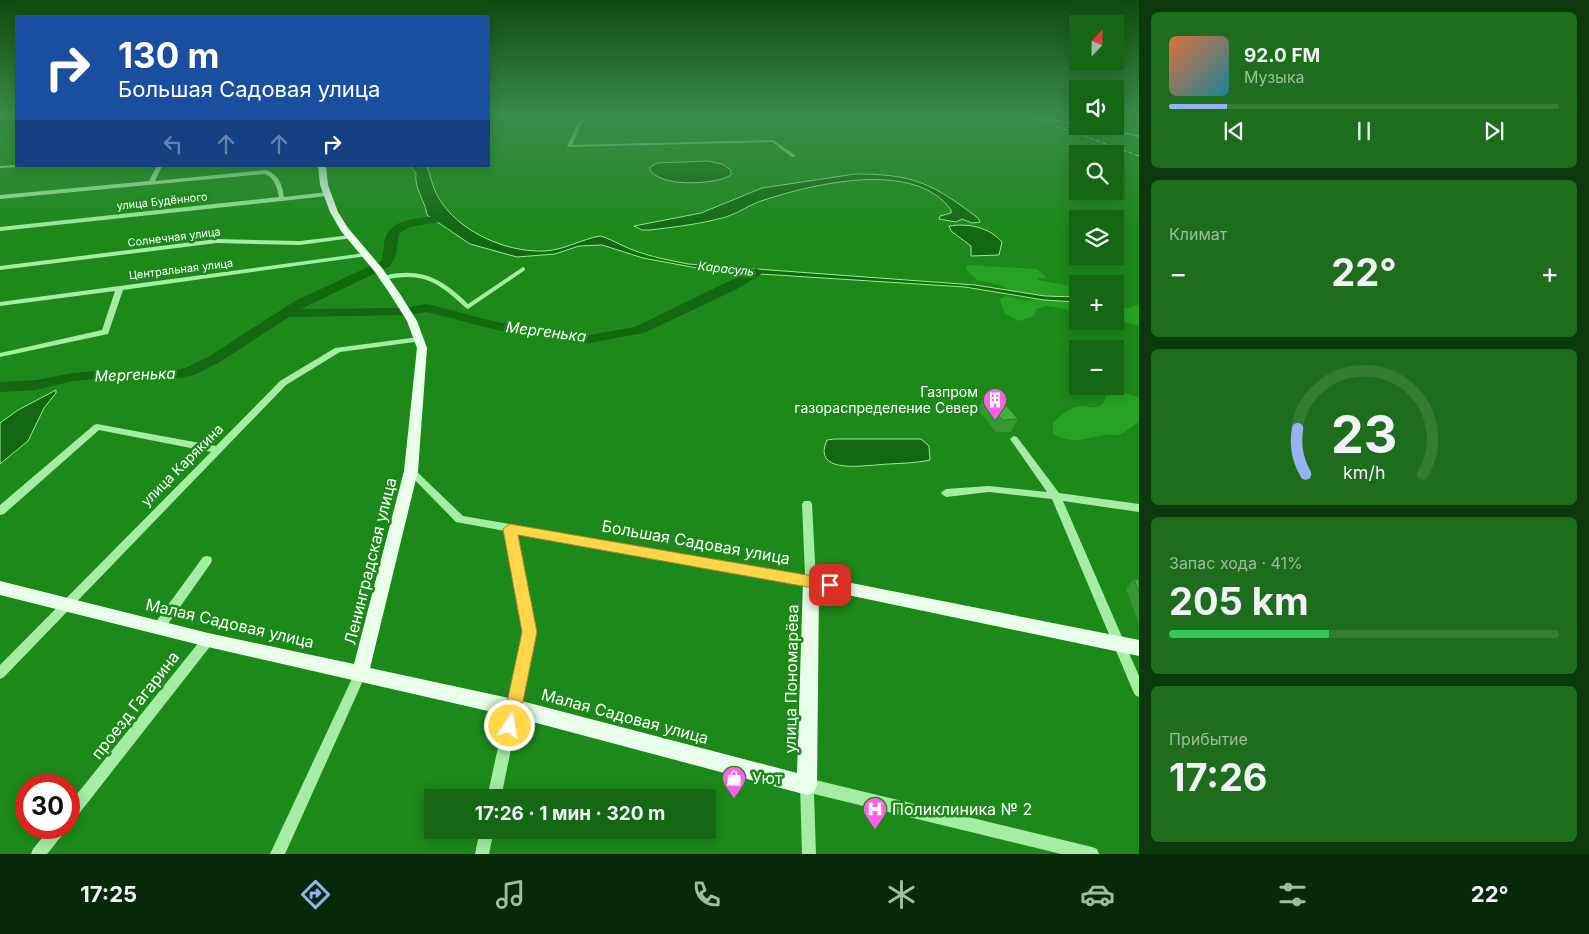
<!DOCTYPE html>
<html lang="ru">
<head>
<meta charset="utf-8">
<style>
  body { margin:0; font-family:Inter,sans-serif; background:#1e6d1d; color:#f1f3f6; height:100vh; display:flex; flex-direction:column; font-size:19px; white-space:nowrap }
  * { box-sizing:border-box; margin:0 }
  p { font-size:16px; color:#9dbea0 }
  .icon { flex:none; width:28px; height:28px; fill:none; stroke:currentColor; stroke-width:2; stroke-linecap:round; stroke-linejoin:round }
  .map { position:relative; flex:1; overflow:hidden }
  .side { display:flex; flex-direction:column; gap:12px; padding:12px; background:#0c390b; width:450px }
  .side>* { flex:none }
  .banner { position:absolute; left:15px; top:15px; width:475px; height:152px; border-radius:0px; box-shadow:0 2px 12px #0003; background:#1a4fa0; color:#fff; overflow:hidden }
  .needle { width:32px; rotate:22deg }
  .controls { position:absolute; left:1069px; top:15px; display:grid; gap:10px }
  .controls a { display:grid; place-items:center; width:55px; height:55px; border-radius:0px; background:#156714; box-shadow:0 2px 12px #0003; font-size:25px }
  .speed { position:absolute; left:15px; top:774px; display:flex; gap:10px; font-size:25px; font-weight:700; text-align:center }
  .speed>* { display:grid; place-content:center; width:65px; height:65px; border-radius:50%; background:#156714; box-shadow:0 2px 12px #0003; line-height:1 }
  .speed .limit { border:8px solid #d22; background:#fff; color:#111 }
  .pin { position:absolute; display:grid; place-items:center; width:42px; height:42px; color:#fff; margin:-21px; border-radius:10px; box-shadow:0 2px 8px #0006 }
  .me { position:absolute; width:55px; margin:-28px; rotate:12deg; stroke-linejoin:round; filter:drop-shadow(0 0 4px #0008) }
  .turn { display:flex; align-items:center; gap:18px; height:105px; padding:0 20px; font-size:22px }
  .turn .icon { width:65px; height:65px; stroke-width:2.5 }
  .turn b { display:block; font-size:35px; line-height:42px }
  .lanes { display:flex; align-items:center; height:48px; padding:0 20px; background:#0003; justify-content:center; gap:25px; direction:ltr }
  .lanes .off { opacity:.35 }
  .big { font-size:38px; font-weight:700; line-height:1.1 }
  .side .tile { flex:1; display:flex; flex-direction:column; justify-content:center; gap:8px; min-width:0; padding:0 18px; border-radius:8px; background:#1e6d1d }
  .side .dial { align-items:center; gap:0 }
  .dial svg { height:130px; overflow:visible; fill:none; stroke:#347b34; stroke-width:7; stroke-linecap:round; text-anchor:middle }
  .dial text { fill:#f1f3f6; stroke:none }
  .song { display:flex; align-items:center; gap:15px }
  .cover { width:60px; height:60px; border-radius:8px; background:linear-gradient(135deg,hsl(20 70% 55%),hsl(190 70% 35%)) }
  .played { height:5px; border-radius:2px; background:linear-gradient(90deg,#95b2f1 15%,#347b34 15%) }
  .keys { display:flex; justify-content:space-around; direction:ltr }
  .heat { display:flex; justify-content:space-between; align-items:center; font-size:28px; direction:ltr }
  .charge { height:8px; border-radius:4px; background:linear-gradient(90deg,#34c759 41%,#347b34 0) }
  .trip { position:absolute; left:424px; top:789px; width:292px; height:50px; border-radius:0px; background:#156714; box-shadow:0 2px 12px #0003; font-weight:700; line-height:50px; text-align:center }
  .tabs { display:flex; height:80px; justify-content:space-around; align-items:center; background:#082908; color:#9dbea0 }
  .tabs .icon { width:35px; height:35px }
  .tabs .on { color:#95b2f1 }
  .tabs b { font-size:22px; color:#f1f3f6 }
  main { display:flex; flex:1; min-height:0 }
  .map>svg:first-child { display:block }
</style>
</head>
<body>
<main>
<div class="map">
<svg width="1139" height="854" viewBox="0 0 1139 854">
  <rect width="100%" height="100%" fill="#1c891a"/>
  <!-- green -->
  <g fill="#27a223">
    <path d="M967,265L1037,269L1047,278H1037L1038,280L1077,287V297L1045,296L1011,291L1000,285L977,280L966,270Z"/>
    <path d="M1006,296L1026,301L1035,299L1077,302V311L1047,306L1036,309L1034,316L1018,321L1004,313L1000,299Z"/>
    <path d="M1139,304V326L1115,319V306L1129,308Z"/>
    <path d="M1118,390L1139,398V421C1133,426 1126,432 1119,435C1116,436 1111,434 1107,435C1084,437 1076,446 1053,434V423C1059,416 1070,407 1080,406C1087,406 1097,410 1103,403C1105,400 1106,395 1107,392Z"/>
  </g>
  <!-- water -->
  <g fill="#126711" stroke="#9aef96">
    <path d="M708,161L722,164L731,170V175C716,185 657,188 649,168L657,163Z"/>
    <path d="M410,166H427C430,173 431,181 434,188C449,228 504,253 545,251C564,250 582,239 600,236C607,237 624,247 633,250C651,257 669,260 688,264L975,285L1045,296L1077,297V302L1044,300L965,287L713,271L643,258L602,245L579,246L555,254L517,257L470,244L427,215C425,200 414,189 416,173Z"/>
    <path d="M855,174C913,174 932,183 978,218L980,222L972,223L962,219L956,222L939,219L940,216L951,213V210C915,159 813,184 764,200C750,204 739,213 726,217C701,224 675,227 650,230H642L634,226L701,213L762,188Z"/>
    <path d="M949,226C968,223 989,227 1002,242L999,255L971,256V246L951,231Z"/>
    <path d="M56,390V393L44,408L28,441L0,464V423L18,410Z"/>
    <path d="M834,439H921L929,446L930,460C912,464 894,463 876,465C859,466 812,473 827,440Z"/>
  </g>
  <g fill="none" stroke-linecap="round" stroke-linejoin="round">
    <!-- river -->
    <g fill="#126711" fill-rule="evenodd">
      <path d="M445,215L449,216V220L410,227L399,233L396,255L390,266L301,309L402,308L407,309L409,312L407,315L289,317L218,363L194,375L168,380L109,378L73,381L36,390L0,392V382L36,380L73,373L109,370L168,372L185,368L208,357L295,301L381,261C385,253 383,245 385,238C393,216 427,218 445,215Z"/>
      <path d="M756,268L762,272L760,275L735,290L644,333L583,344L497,330L427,312L415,314L408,310L410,307L427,304L497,322L583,336L635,327Z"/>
    </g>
    <!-- minor -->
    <g fill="#a5eda3" fill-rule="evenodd">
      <path d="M585,114H590L582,123L572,145L773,140L796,156L792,157L772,142L567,147L578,122Z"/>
      <path d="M1016,114H1027L1078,124V126Z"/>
      <path d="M1081,126H1092L1139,135V137Z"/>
      <path d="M16,165L18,167L0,168V166Z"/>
      <path d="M157,166H162L155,181L266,170C279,175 282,184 284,197L327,192L330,194L327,196L282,201L0,231V227L279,197C277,188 275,178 265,174L0,199V195L149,181Z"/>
      <path d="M351,235L354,237L353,238L300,245L217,243L0,270V266L217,239L300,241Z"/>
      <path d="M365,253L368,255L367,256L123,290L108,334L0,357V353L102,330L115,291L0,306V302Z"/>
      <path d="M523,267L525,268V270L468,309L466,308C438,282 423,271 384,280L381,278C387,274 396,273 403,273C430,271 450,286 468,304Z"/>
      <path d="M419,337H422L423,339L422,341L340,352L286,385L4,677L0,679V665L211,452L99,430L4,514L0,515V505L94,425L97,424L216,446L280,381L335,348Z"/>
      <path d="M1014,436L1017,437L1059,493L1139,504V512L1063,501L1139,676V697L1135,695L1133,691L1052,499L989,492L946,497L943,495L941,493L943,491L946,489L989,486L1047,492L1010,439Z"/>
      <path d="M411,468L414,469L463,516L805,575L802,504L804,501H810L812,504L816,581L815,584L811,586L516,533L535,632L501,798H487L523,632L505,531L456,522L408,473L406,471L408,469Z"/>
      <path d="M207,556L211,557L212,560L211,563L163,631L159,632L155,631L153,627L155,623L203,557Z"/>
      <path d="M208,635L212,636L214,640L212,644L74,820L69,822V804L204,636Z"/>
      <path d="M360,668L364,670L366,674L285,854H270L356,670Z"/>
      <path d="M807,778L1092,847L1097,849L1099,854H1061L814,794L816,854H802L800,785L802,780Z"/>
      <path d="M50,828H66L64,833L47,854H31L33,849Z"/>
      <path d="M480,830H494L489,854H475Z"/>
    </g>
    <!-- major -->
    <path fill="#e9ffea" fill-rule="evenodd" d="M318,166H326L328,185L338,212L348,228L382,268L400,294L417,321L427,348L418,471L370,668L514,699L797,773L803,581L805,576L811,575L1139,640V656L819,589L817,785L814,792L807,795L514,717L208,647L0,595V581L208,633L354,664L404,471L417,348L407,321L390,294L375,272L341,231L330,212L320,185Z"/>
    <!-- rail -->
    <path stroke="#fff" stroke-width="1" stroke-dasharray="5 2" stroke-linecap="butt" d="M1023,114L1139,156"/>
  </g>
  <!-- wall -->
  <g fill="#389735">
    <path d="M984,398L1018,419L1011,432H996L978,410Z"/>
    <path d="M1134,579L1139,580V624L1126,589Z"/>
  </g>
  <!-- building -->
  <g fill="#41b03e" stroke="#2e7b2b">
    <path d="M984,398H1000L1018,419L1002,420Z"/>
    <path d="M1134,579L1139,580V592Z"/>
  </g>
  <!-- sky -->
  <linearGradient id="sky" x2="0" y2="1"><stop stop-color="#0f4b0e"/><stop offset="0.49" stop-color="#3a8c49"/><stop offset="1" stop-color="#3a8c49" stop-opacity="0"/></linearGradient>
  <rect width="1139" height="234" fill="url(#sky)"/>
  <!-- route -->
  <path fill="#ffd54a" stroke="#a68a30" d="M510,524L830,579L836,581L838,585L836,589L830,591L518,535L537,632L518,726L516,732L510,734L504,732L502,726L522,632L503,529Z"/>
  <!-- icons -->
  <defs>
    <g id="building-pin" transform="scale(1.25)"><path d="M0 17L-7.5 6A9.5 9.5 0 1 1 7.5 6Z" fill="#ff5fe9" stroke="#1c891a"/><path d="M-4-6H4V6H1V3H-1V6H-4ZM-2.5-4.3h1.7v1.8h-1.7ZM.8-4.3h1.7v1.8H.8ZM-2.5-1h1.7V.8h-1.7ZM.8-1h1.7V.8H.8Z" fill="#fff"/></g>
    <g id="shop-pin" transform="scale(1.25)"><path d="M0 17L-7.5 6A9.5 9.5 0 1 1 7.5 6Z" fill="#ff5fe9" stroke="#1c891a"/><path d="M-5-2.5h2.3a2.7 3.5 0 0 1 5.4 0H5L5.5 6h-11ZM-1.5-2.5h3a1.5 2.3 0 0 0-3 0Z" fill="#fff"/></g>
    <g id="hospital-pin" transform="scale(1.25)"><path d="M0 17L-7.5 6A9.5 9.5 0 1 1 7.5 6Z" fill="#ff5fe9" stroke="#1c891a"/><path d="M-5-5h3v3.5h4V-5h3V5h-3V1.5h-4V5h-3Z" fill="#fff"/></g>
  </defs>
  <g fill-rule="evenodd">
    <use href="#building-pin" x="995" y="400"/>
    <use href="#shop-pin" x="734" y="778"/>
    <use href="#hospital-pin" x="875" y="809"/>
  </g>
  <g text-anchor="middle" stroke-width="5" stroke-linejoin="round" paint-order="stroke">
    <!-- far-street labels -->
    <g font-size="11" fill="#fff" stroke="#1c891a">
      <text transform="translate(162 201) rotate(-6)" y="4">улица Будённого</text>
      <text transform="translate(174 237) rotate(-7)" y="4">Солнечная улица</text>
      <text transform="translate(181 269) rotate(-7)" y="4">Центральная улица</text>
    </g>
    <!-- far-water labels -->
    <g font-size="12" font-style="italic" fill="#fff" stroke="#1c891a">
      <text transform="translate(726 269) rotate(6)" y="4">Карасуль</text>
    </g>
    <!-- poi labels -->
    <g font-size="14" fill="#fff" stroke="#1c891a" text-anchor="end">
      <text x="978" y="397">Газпром<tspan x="978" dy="16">газораспределение Север</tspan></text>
    </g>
    <!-- street labels -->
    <g font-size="14" fill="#fff" stroke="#1c891a">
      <text transform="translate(182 465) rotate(-45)" y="5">улица Карякина</text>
    </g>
    <!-- water labels -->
    <g font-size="15" font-style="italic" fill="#fff" stroke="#1c891a">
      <text transform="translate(546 332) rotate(7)" y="5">Мергенька</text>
      <text transform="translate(135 375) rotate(-2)" y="5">Мергенька</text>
    </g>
    <!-- near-street labels -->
    <g font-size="16" fill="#fff" stroke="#1c891a">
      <text transform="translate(696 542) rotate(10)" y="6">Большая Садовая улица</text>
      <text transform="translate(370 561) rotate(-76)" y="6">Ленинградская улица</text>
      <text transform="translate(230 623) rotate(13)" y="6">Малая Садовая улица</text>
      <text transform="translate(791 679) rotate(-89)" y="6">улица Пономарёва</text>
      <text transform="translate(135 705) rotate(-52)" y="6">проезд Гагарина</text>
      <text transform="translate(625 716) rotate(15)" y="6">Малая Садовая улица</text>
    </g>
    <!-- near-poi labels -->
    <g font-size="16" fill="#fff" stroke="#1c891a" text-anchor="start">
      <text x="752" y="784">Уют</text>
      <text x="892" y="815">Поликлиника № 2</text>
    </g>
  </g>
</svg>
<div class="controls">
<a><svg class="needle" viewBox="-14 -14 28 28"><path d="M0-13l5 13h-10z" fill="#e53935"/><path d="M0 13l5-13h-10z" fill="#9dbea0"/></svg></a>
<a><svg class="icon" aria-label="sound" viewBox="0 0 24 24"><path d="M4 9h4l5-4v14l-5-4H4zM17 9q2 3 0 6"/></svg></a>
<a><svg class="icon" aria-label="search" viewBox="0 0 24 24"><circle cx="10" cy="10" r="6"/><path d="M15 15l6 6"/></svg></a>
<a><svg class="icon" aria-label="layers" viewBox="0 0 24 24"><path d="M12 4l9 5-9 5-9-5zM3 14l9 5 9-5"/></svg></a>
<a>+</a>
<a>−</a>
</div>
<div class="speed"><div class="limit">30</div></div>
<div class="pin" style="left:830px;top:585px;background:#d93025"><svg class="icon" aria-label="arrive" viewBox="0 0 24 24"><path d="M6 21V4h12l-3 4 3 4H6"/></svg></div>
<svg class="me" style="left:510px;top:726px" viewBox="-20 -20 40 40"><circle r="17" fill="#ffd54a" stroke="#fff" stroke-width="3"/><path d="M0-11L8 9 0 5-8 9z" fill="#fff"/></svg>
<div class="trip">17:26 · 1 мин · 320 m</div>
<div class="banner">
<div class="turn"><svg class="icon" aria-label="right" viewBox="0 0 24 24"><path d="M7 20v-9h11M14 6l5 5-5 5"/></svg><div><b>130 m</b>Большая Садовая улица</div></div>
<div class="lanes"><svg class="icon off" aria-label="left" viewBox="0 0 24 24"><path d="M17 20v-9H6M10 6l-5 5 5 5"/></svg><svg class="icon off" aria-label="ahead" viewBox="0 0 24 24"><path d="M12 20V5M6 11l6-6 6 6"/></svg><svg class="icon off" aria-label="ahead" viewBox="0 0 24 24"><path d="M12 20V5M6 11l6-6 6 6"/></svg><svg class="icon" aria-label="right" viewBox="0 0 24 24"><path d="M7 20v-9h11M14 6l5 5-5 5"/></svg></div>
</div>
</div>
<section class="side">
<div class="tile">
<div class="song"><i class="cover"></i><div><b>92.0 FM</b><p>Музыка</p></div></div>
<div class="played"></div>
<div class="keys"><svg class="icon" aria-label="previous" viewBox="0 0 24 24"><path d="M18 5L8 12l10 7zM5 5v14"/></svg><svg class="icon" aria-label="pause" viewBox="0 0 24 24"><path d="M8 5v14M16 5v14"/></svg><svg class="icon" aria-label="next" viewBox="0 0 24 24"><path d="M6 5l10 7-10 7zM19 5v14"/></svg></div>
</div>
<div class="tile"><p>Климат</p>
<div class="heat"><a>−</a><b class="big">22°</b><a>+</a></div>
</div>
<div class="tile dial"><svg viewBox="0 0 100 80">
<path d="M14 69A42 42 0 1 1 86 69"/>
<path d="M14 69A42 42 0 0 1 9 41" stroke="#95b2f1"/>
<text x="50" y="56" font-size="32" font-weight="700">23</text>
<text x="50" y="72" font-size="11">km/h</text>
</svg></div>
<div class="tile"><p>Запас хода · 41%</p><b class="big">205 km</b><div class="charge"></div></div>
<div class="tile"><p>Прибытие</p><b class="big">17:26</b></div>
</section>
</main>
<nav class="tabs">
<b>17:25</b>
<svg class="icon on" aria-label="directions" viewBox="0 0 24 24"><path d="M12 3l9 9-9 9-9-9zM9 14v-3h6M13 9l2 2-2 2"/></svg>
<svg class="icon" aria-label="music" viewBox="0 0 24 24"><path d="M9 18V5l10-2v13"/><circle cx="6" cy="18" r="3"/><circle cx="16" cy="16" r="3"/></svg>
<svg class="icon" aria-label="phone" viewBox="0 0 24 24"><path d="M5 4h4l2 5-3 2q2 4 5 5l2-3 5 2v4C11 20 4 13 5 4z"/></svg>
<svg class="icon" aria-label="climate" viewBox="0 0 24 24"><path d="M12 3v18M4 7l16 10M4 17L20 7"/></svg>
<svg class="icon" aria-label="car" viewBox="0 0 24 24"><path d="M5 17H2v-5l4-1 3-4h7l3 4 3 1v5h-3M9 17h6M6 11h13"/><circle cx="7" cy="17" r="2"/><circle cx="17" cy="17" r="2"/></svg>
<svg class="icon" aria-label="filters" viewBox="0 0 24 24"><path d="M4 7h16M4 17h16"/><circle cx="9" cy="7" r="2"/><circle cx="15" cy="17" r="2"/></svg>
<b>22°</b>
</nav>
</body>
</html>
